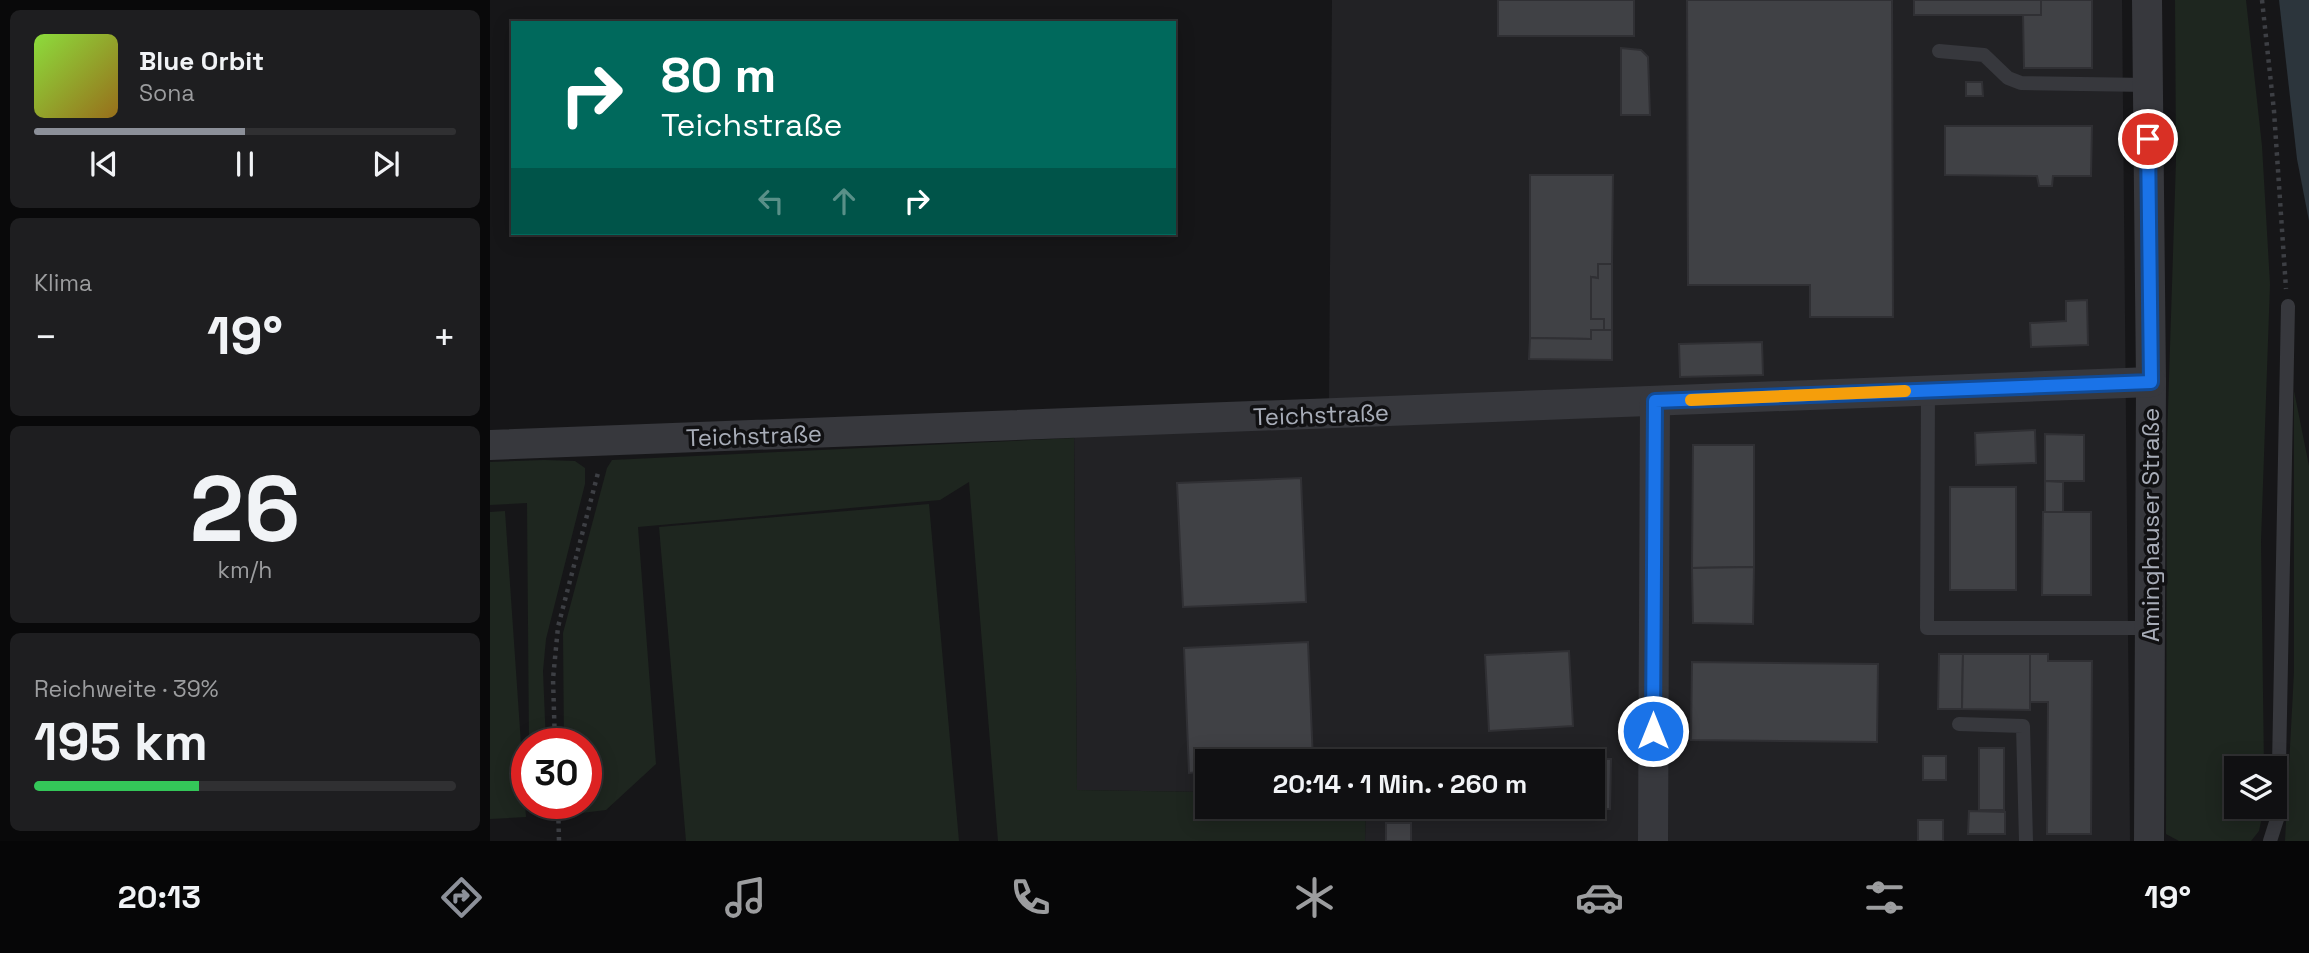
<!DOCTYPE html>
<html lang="de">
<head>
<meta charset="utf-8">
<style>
  body { margin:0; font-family:"Space Grotesk",sans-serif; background:#1e1e20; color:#f1f3f6; height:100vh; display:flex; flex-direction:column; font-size:26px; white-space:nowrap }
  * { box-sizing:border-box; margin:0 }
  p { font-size:23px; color:#9c9d9f }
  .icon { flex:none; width:38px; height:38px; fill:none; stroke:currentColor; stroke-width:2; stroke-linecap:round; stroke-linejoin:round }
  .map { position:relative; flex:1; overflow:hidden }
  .side { display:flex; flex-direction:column; gap:10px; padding:10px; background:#09090a; width:490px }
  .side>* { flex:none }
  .banner { position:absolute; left:21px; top:21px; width:665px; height:214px; border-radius:0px; box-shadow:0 4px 18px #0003,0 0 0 2px #303032; background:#00695c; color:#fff; overflow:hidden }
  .fabs { position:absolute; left:1734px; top:756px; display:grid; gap:14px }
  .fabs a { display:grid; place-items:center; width:63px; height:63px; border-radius:0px; background:#101012; box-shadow:0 4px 18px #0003,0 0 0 2px #303032; font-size:35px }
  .speed { position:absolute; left:21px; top:728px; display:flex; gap:14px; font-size:35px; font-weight:700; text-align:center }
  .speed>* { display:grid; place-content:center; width:91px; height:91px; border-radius:50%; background:#101012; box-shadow:0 4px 18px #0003,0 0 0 2px #303032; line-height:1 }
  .speed .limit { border:10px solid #d22; background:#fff; color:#111 }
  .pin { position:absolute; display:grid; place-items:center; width:60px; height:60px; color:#fff; margin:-30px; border:4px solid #fff; border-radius:50%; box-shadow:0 2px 7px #0007 }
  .me { position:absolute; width:77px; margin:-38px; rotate:0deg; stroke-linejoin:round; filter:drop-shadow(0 0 5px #0008) }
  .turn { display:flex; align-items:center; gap:24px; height:147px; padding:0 35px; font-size:32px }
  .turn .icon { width:91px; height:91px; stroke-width:2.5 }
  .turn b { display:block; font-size:49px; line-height:60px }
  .lanes { display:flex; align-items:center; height:66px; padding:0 35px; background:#0003; justify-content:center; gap:35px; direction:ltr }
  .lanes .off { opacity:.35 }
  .big { font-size:52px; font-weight:700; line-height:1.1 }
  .side .widget { flex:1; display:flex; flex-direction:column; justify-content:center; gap:10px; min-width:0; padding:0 24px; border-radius:10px; background:#1e1e20 }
  .side .dial { align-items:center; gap:0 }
  .dial b { font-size:91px; line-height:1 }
  .song { display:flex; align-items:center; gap:21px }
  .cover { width:84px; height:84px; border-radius:10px; background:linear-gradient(135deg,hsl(90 70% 55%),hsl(40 70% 35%)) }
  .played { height:7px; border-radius:4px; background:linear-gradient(90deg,#8c9099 50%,#303032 50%) }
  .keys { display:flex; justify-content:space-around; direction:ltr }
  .heat { display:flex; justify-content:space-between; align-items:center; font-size:38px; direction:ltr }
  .charge { height:10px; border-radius:5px; background:linear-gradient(90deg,#34c759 39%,#303032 0) }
  .trip { position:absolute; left:705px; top:749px; width:410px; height:70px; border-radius:0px; background:#101012; box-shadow:0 4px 18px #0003,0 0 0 2px #303032; font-weight:700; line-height:70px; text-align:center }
  .tab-bar { display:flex; height:112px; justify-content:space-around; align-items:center; background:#060607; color:#9c9d9f }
  .tab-bar .icon { width:49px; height:49px }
  .tab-bar .selected { color:#8c9099 }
  .tab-bar b { font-size:32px; color:#f1f3f6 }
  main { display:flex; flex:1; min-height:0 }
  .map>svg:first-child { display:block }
</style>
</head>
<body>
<main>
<section class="side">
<div class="widget">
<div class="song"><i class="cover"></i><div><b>Blue Orbit</b><p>Sona</p></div></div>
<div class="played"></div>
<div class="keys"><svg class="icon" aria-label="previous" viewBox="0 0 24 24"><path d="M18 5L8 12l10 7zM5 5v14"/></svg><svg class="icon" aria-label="pause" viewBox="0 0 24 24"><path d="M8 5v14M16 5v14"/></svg><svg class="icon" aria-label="next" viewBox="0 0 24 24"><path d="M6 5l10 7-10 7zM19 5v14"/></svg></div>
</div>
<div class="widget"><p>Klima</p>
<div class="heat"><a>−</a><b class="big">19°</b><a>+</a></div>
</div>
<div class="widget dial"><b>26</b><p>km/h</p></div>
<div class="widget"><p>Reichweite · 39%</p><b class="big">195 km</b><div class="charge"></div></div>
</section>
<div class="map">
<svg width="1819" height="841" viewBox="0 0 1819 841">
  <rect width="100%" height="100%" fill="#161618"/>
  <!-- built -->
  <path fill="#222225" d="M842,0H1632L1640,841H875L876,807H1102V761H718L717,792L587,790L584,422L839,399Z"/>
  <!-- green -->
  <g fill="#1e261f">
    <path d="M1685,0H1756L1772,146L1780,284L1771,541L1774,768H1746V807H1774L1769,831L1761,841H1689L1676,834L1677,441L1686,160Z"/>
    <path d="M1804,391L1819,466V841H1795L1804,672Z"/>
    <path d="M584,438L587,790L717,792L718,807H876L875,841H508L479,482L450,500L148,527L166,764L116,810L75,815V803H96V744H74L73,633L117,468L122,460Z"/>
    <path d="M54,460L85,461L95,468V484L56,639L53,671L56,744H39L37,503L0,505V462Z"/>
    <path d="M439,504L469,841H196L169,527Z"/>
    <path d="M15,511L36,817L0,819V512Z"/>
  </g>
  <!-- water -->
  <path fill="#2c353c" d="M1789,0H1819V221L1807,159Z"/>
  <!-- building -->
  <g fill="#404145" stroke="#303034" stroke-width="2">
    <rect x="1008" y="0" width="136" height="36"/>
    <path d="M1197,0H1402L1403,317H1320V285H1198Z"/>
    <rect x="1424" y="0" width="127" height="15"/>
    <path d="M1551,0H1602V68H1534L1533,15H1551Z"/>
    <path d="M1131,48L1151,50L1158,57L1160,115H1131Z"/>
    <path d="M1476,82H1492L1493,96H1476Z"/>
    <path d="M1455,126H1602L1601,176H1563L1562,186H1549L1547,176L1455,175Z"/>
    <path d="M1040,175H1123L1122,264H1108V278L1101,277V319H1114V330H1101V339L1040,338Z"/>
    <path d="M1108,264H1122V330H1114V319H1101V277L1108,278Z"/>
    <path d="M1597,300L1598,345L1541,347L1540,323L1576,321V301Z"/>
    <path d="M1101,330H1122V360L1039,359L1040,338L1101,339Z"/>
    <path d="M1272,342L1273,375L1190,377L1189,344Z"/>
    <path d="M1545,430L1546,463L1486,465L1485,433Z"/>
    <path d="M1555,434L1594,435V481H1555Z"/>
    <path d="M1203,445H1264V567L1202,568Z"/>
    <path d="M811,478L816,602L693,607L687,483Z"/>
    <path d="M1555,481L1573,482V512H1555Z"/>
    <rect x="1460" y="487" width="66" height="103"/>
    <path d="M1553,512H1601V595H1552Z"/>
    <path d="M1264,567L1263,624L1203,623L1202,568Z"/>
    <path d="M818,642L823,761H718V771L699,773L694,648Z"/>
    <path d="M1079,651L1083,726L999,731L995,655Z"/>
    <path d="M1449,654H1473L1472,709H1448Z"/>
    <path d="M1473,654H1540V710L1472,709Z"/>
    <path d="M1540,654H1558V661H1602L1601,834H1557L1558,702H1540Z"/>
    <path d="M1202,662L1388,664L1387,742L1201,740Z"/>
    <rect x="1489" y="748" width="25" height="62"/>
    <rect x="1433" y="756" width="23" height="24"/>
    <path d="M925,757L1121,759L1120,809L925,807H1102V761H925Z"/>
    <path d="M1479,811L1515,812V834H1478Z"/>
    <rect x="1428" y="820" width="25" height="21"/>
    <rect x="896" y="823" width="25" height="18"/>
  </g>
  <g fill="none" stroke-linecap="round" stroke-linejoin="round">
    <!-- path -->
    <g stroke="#3d3f44" stroke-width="4.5" stroke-dasharray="3.5 5" stroke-linecap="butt">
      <path d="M1772,0L1784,111L1796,289"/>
      <path d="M65,744L63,679L68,627L109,469"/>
      <path d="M68,803L69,841"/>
    </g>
    <!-- service -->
    <g stroke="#37383d" stroke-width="14">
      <path d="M1449,51L1494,55L1518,78L1531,83L1658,85"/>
      <path d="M1438,390L1437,628H1661"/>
      <path d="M1469,724L1533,726L1536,841"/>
      <path d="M1780,841L1788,816L1798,306"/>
    </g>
    <!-- minor -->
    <g stroke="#37383d" stroke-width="30">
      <path d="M1657,0L1661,382L1659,841"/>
      <path d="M0,445L1661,382"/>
      <path d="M1163,841L1165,401"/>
    </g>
  </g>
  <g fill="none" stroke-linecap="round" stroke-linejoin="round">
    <!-- route casing -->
    <g stroke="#114b97" stroke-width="18">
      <path id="route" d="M1163,731L1165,401L1661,382L1658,139"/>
    </g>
    <!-- route -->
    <use href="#route" stroke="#1a73e8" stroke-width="12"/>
    <!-- slow -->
    <path stroke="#f59e0b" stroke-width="12" d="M1201,400L1415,391"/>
  </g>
  <g text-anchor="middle" stroke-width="7" stroke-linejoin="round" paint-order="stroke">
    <!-- street labels -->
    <g font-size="24" fill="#a8adb8" stroke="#111113">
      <text transform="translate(831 415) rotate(-2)" y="8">Teichstraße</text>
      <text transform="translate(264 436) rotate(-2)" y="8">Teichstraße</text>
      <text transform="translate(1661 525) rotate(-90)" y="8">Aminghauser Straße</text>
    </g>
  </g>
</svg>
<div class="fabs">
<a><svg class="icon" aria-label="layers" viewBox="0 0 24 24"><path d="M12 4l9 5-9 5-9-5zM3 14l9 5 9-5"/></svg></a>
</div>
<div class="speed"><div class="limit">30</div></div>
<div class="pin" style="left:1658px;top:139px;background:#d93025"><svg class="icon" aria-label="arrive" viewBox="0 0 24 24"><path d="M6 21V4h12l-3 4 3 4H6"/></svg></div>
<svg class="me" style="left:1163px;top:731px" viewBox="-20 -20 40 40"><circle r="17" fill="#1a73e8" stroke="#fff" stroke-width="3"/><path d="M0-11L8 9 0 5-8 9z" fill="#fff"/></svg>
<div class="trip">20:14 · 1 Min. · 260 m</div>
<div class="banner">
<div class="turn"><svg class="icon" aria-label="right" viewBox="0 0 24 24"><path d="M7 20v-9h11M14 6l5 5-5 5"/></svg><div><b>80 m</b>Teichstraße</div></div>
<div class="lanes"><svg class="icon off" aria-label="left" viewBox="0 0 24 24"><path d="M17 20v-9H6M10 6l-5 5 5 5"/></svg><svg class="icon off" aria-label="ahead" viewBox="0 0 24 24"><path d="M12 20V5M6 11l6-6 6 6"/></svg><svg class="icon" aria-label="right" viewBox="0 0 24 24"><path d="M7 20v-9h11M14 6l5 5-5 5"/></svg></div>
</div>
</div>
</main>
<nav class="tab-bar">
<b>20:13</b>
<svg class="icon selected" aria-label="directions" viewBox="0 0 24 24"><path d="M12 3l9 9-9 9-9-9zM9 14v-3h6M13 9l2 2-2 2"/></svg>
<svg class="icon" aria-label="music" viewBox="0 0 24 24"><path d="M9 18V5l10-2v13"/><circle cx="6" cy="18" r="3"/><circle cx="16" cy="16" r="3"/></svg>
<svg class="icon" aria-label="phone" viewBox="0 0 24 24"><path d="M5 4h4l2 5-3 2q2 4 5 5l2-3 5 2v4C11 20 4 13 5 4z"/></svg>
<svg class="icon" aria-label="climate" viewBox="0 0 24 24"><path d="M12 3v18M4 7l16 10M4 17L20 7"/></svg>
<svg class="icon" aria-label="car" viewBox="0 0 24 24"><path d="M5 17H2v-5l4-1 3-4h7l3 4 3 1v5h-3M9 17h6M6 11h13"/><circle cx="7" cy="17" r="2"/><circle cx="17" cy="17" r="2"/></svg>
<svg class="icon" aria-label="filters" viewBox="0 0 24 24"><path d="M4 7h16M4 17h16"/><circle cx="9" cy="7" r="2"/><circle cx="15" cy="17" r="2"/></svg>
<b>19°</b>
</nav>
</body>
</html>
